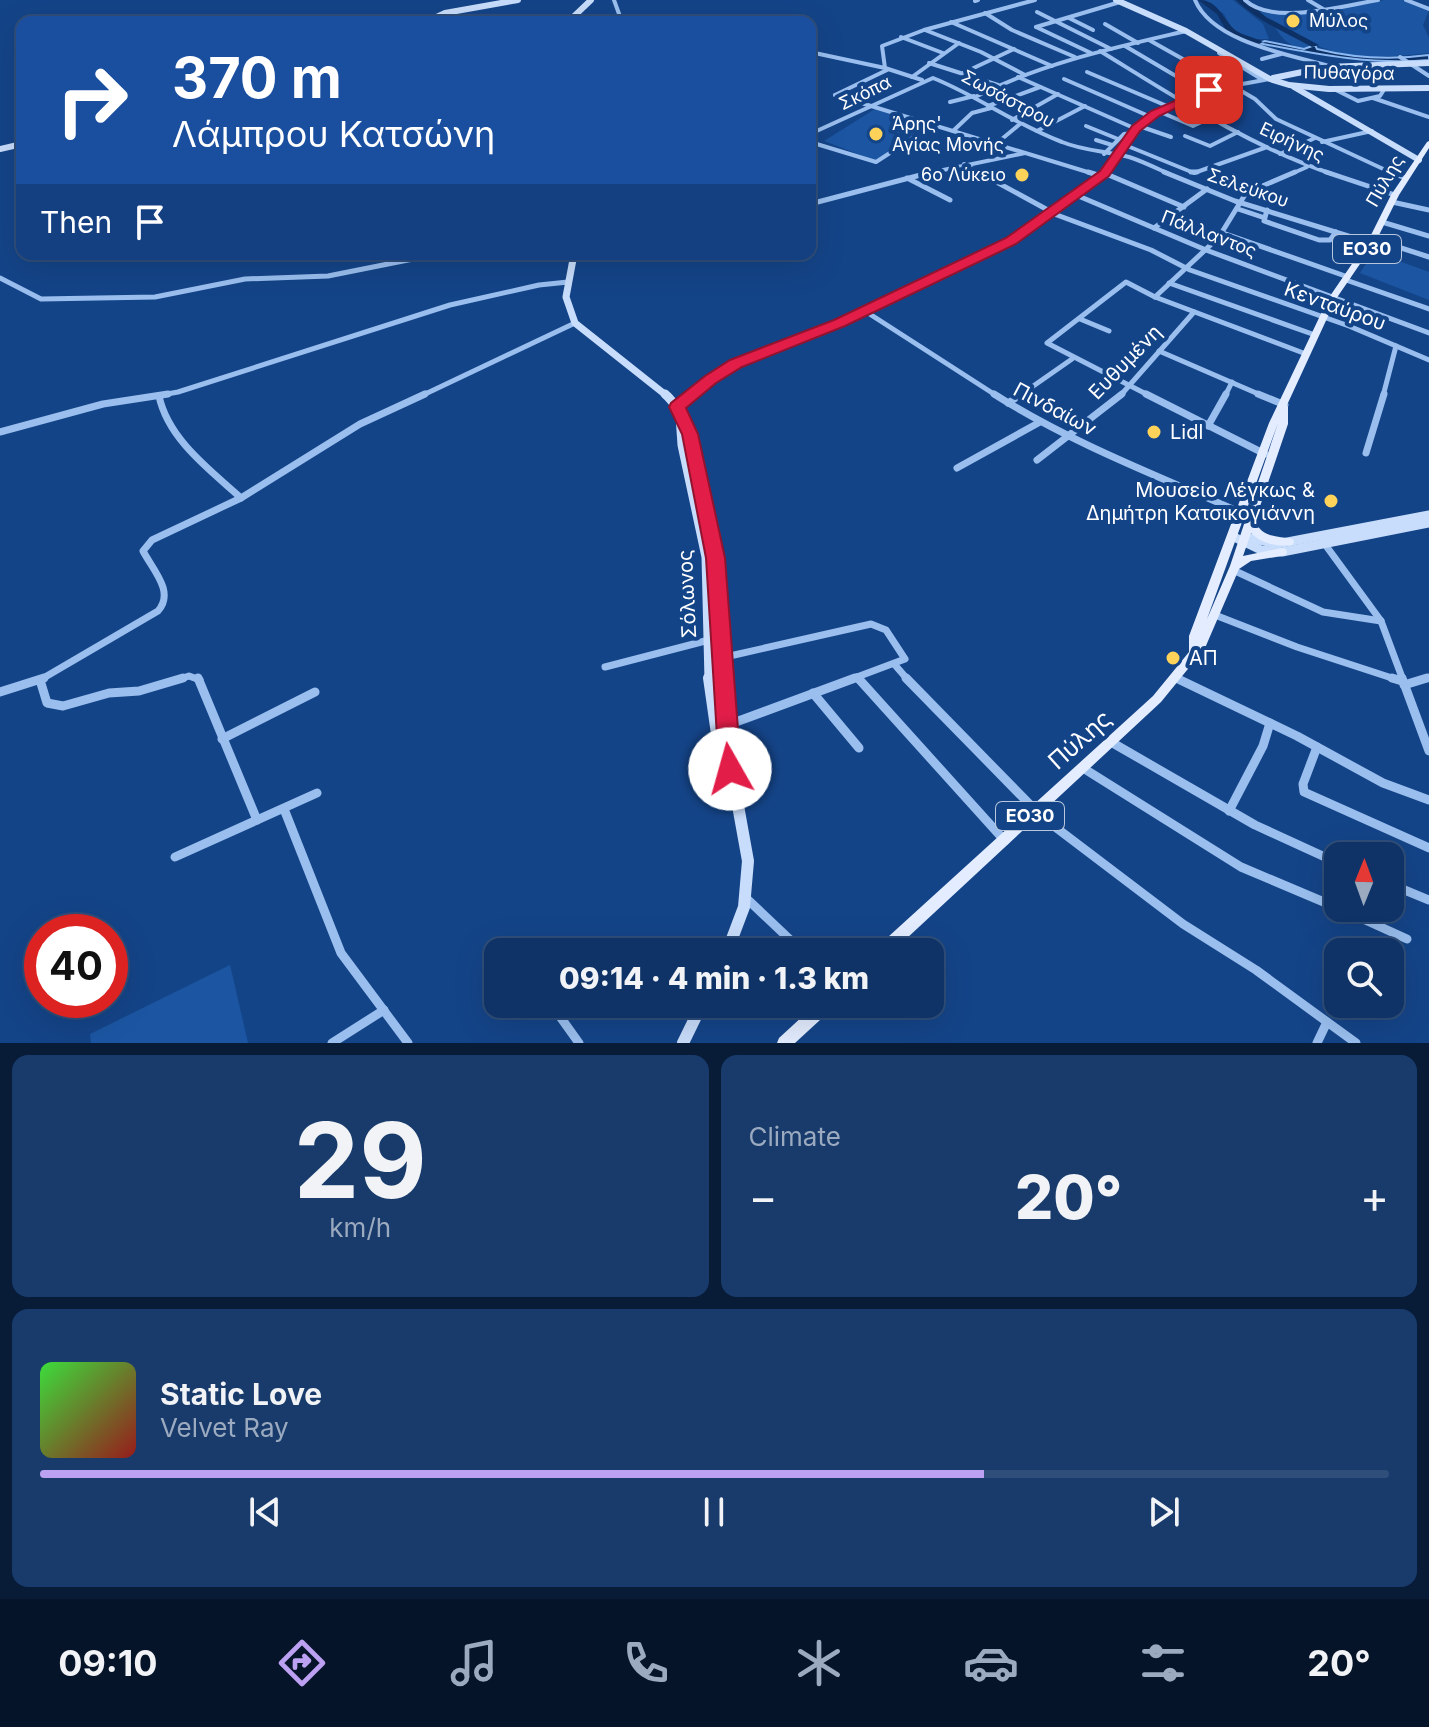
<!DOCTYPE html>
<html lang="en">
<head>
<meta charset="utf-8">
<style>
  body { margin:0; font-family:Inter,sans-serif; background:#183b6c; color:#f1f3f6; height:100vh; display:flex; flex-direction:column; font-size:30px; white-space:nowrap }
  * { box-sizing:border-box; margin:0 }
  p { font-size:26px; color:#9baabf }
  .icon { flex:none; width:44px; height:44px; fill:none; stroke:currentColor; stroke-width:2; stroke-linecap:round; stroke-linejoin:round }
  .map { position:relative; height:1043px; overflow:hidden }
  .panel { display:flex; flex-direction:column; gap:12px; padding:12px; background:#081c38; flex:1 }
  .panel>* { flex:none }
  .guide { position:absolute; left:16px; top:16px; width:800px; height:244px; border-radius:16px; box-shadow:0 8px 32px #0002,0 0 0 2px #2f4e7a; background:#1a4fa0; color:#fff; overflow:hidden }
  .needle { width:52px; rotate:1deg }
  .buttons { position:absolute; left:1324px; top:842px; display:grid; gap:16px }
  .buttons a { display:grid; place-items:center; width:80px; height:80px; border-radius:16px; background:#0f3366; box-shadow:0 8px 32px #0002,0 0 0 2px #2f4e7a; font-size:40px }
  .speed { position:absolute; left:24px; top:914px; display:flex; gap:16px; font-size:40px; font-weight:700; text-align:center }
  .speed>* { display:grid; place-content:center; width:104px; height:104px; border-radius:50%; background:#0f3366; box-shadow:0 8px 32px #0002,0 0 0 2px #2f4e7a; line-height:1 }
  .speed .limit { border:12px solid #d22; background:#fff; color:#111 }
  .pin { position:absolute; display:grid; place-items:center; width:68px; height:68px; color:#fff; margin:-34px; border-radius:16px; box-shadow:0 4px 12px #0006 }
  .me { position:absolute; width:88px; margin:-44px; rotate:353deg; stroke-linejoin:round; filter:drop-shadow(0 0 6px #0008) }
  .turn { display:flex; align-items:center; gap:28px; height:168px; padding:0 24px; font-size:36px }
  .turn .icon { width:104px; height:104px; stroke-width:2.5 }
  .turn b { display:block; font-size:56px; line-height:68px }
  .then { display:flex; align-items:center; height:76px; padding:0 24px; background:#0003; gap:16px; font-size:30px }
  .big { font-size:60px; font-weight:800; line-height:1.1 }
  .panel .widget { flex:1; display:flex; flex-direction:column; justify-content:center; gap:12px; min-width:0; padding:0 28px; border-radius:16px; background:#183b6c }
  .panel .dial { align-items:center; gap:0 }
  .dial b { font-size:104px; line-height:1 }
  .song { display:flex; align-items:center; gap:24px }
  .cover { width:96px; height:96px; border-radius:12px; background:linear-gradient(135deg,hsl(120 70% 55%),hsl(0 70% 35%)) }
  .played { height:8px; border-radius:4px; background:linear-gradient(90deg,#bca0f2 70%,#2f4e7a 70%) }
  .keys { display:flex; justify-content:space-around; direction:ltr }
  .heat { display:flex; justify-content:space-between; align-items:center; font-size:44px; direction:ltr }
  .panel .tiles { flex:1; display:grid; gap:12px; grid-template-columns:1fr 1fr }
  .widget:last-child { grid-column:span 2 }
  .trip { position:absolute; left:484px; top:938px; width:460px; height:80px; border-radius:16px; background:#0f3366; box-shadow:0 8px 32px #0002,0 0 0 2px #2f4e7a; font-weight:800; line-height:80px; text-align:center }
  .dock { display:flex; height:128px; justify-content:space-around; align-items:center; background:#061429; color:#9baabf }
  .dock .icon { width:56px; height:56px }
  .dock .active { color:#bca0f2 }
  .dock b { font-size:36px; color:#f1f3f6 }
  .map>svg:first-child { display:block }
</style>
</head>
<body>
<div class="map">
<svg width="1429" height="1043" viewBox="0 0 1429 1043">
  <rect width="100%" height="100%" fill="#144488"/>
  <!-- green -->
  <g fill="#1c56a2">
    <path d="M1205,0H1233L1263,24L1269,39H1253L1234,32L1224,14Z"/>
    <path d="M1385,0H1403L1429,10L1423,25L1429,38V53C1395,56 1358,61 1326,49C1312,44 1299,34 1286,27L1280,28L1315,45L1309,50C1290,46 1285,43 1275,27L1277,26L1253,11C1288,18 1349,6 1385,0Z"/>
    <path d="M875,109L927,126L876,161L824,141Z"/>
    <path d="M1374,252L1429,272V300L1360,273Z"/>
    <path d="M230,965L248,1043H91L90,1034Z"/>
  </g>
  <!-- water -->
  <path fill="#0d3065" stroke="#8cb9f2" stroke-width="2" d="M1265,41L1304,49L1315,45L1317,49C1353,58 1392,60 1429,55V60C1369,65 1316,54 1258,43Z"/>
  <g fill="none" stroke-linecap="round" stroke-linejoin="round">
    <!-- river -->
    <g fill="#0d3065" fill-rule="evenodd">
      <path d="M1198,0C1218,0 1221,16 1233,28C1239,35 1255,37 1263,42L1259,44L1228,34L1217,14Z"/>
      <path d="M1236,0H1245L1266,17L1319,45L1312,47C1285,32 1259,22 1236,0Z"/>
    </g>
    <!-- street-far3 -->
    <g stroke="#9abfef" stroke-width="4">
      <path d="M614,0L622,22"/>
      <path d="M1195,0C1213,43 1292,55 1333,67"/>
      <path d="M1245,0C1272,26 1343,6 1378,0"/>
      <path d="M1308,0L1323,9"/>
      <path d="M1406,0L1429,9"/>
      <path d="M975,1L978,0"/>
      <path d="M1037,12L1111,49"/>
      <path d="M985,13L1012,30L1075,57"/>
      <path d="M1069,18L1093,30"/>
      <path d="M951,22L1052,66"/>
      <path d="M1105,24L1138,43"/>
      <path d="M1036,27L1120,2"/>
      <path d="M1036,27L1091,53"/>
      <path d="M925,30L981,52L1025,75"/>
      <path d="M901,37L943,53"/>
      <path d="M1149,40L1229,85"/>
      <path d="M1125,46L1203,92"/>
      <path d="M1100,51C1175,97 1249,146 1332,174"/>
      <path d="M810,52L885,68"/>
      <path d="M1219,53L1263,80"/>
      <path d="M1400,57L1429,76"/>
      <path d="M1262,59L1281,54"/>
      <path d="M929,63L998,85"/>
      <path d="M1087,72L1167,106"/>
      <path d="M963,73L1014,49"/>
      <path d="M912,77L959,43"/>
      <path d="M1018,77L1136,129"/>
      <path d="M1064,79L1151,117"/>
      <path d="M922,80L885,68L882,46L924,30L1035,0"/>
      <path d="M1231,85L1255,99L1276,119L1394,174"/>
      <path d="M1334,89L1358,101L1380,96L1385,88"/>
      <path d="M835,95L1094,174"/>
      <path d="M835,95L887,70"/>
      <path d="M975,97C1042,63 1113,48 1186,31"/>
      <path d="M1373,98L1429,117"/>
      <path d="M950,102L974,96"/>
      <path d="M988,106L1040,87"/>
      <path d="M1158,111L1193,126L1210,118"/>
      <path d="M1012,120L1058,94"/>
      <path d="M1086,126L1118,139"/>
      <path d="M1139,126L1171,137"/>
      <path d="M953,131L972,113L991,108"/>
      <path d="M1037,131L1085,106"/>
      <path d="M810,134L933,78C978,96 1016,125 1062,142C1084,151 1106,151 1129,157C1142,161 1156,168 1169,174"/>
      <path d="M1185,136L1210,146L1238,132"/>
      <path d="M1096,140L1112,145"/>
      <path d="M810,142L876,162L933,125"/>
      <path d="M1322,142L1372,131"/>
      <path d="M997,143L1020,124"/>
      <path d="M1125,145L1194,173L1267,147"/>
      <path d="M1104,154L1124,134L1133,133"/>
      <path d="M1280,154L1315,138"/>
      <path d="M964,164L982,174"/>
      <path d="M924,174L1025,153"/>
      <path d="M1103,174C1115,160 1124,142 1137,129C1172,94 1224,87 1270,79"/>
      <path d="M1291,174L1307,167"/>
    </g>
    <!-- street-far2 -->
    <g stroke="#9abfef" stroke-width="5">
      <path d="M978,172L1057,215L1151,250L1190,270L1349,326L1429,360"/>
      <path d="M1088,172L1101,176"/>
      <path d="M1164,172L1235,201L1371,243"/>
      <path d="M1191,172H1197"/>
      <path d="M1326,172L1395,195"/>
      <path d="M1388,172L1406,178"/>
      <path d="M1104,173L1184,207"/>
      <path d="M907,178L950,200"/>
      <path d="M1076,195L1206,250L1429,333"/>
      <path d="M1392,202L1429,210"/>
      <path d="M810,204L932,172"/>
      <path d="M1238,209L1262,217"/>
      <path d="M1267,210L1264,221L1319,240H1330L1336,232"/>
      <path d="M1382,222L1429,236"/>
      <path d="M1154,228L1207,189"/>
      <path d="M1223,233L1348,277"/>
      <path d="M1373,239L1429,257"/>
      <path d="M0,278L41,299L155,297L245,279L328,276L438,254"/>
      <path d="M1346,280L1429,309"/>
      <path d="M1169,283L1315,335"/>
      <path d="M1155,297L1219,237L1246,193L1295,172"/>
      <path d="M865,311L997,396"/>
      <path d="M1080,319L1109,331"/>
      <path d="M1159,351L1263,396"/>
      <path d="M156,396L178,392L450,305L539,285L568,282"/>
      <path d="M421,396L575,323"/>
      <path d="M691,396C737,358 786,346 839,323C932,283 1029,240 1105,172"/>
      <path d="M1019,396L1072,359"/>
      <path d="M1120,396L1194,312"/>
      <path d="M1150,396L1047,343L1126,282L1155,297L1306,354"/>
      <path d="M1225,396L1232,382"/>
      <path d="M1383,396L1396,346"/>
    </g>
    <!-- street-far1 -->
    <g stroke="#9abfef" stroke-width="7">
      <path d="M994,394C1071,443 1158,476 1242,513"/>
      <path d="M1146,394L1265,454"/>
      <path d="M1258,394L1285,405"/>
      <path d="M159,396C168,439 210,470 241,498"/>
      <path d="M1008,403L1022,394"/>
      <path d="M677,407L693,394"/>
      <path d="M1208,426L1226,394"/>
      <path d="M0,432L103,404L168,394"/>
      <path d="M1366,453L1384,394"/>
      <path d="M1037,460L1122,394"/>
      <path d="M957,468L1040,422"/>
      <path d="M1324,543L1381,621L1403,680"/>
      <path d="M1233,570L1323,612L1381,621"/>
      <path d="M1215,615L1297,647L1398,680"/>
      <path d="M721,658L871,624L886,630L905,659L849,680"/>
      <path d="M895,665L908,680"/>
      <path d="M605,667L709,640"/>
      <path d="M857,677L859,680"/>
      <path d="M1176,678L1180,680"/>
      <path d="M40,680L158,611C175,592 153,570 143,551L152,540L241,498L360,424L425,394"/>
      <path d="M177,680L189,676L200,680"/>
      <path d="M1420,680L1429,677"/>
    </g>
    <!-- street -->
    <g stroke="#9abfef" stroke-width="9">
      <path d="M198,678L257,820"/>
      <path d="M858,678L1005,841"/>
      <path d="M906,678L1042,817L1183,924L1256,970L1356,1043"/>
      <path d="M1176,678L1297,736L1383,783L1429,800"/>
      <path d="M1392,678L1402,681"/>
      <path d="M1402,678L1429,751"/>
      <path d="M40,680L47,703L63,706L109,693L139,691L183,678"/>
      <path d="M1404,685L1427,678"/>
      <path d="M0,692L44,678"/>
      <path d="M813,693L859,748"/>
      <path d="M725,726L855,678"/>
      <path d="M222,739L315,692"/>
      <path d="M1111,742L1255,825L1338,863"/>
      <path d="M1317,747L1303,784L1304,792L1429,848"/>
      <path d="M1083,768L1241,867L1338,908"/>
      <path d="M284,809L341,953L408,1043"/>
      <path d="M1229,811L1263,746L1270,723"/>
      <path d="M175,857L317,793"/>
      <path d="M1390,884L1429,900"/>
      <path d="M746,898L803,952"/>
      <path d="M1339,908L1407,939"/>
      <path d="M551,1004L579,1043"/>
      <path d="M332,1043L384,1010"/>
      <path d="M1317,1043L1327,1022"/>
    </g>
    <!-- secondary-far3 -->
    <g stroke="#c8ddfb" stroke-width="6">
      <path d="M1116,0L1186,31L1270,79L1289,85L1329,89L1429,88"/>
      <path d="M426,22L445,13L518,0"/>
      <path d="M568,22L591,0"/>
      <path d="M1273,78L1327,67L1429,63"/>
      <path d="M1294,87L1419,160"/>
      <path d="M0,149L22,144"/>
    </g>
    <!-- secondary-far2 -->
    <path stroke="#c8ddfb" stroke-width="7" d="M574,254L566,297L575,323L667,396"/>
    <!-- secondary-far1 -->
    <g stroke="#c8ddfb" stroke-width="9">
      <path d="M665,394C711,433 719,618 722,680"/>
      <path d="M680,416L682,445L706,557L709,680"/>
      <path d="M1234,537L1261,550L1282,552L1429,523"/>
      <path d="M1246,537L1277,544L1429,515"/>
    </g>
    <!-- secondary -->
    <g stroke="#c8ddfb" stroke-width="12">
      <path d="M709,678L718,741L727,763"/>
      <path d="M722,678L726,739L748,861L744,907L727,952"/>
      <path d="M683,1043L702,1004"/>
    </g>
    <!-- primary -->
    <g fill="#e3edff" fill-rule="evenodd">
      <path d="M1429,141V148L1399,195L1377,239L1336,299L1287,405L1288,407V424L1255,521C1262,538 1277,536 1293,539L1294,542L1293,545C1278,547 1262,544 1251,533L1243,556L1282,548L1286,549L1287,552L1286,555L1282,556L1251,561L1239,569L1205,648L1161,702L892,952H875L877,947L1153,696L1189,652V636L1269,423L1328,299L1369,239L1391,195L1427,142ZM1278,423L1230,566L1207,619Z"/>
      <path d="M816,1004H834L832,1009L795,1043H777L779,1038Z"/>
    </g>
  </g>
  <!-- route -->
  <path fill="#e11d48" stroke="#92132f" stroke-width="2" d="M1205,88L1214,90L1159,116L1140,131L1109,176L1016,244L845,326L742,367L716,383L686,408L698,434L725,558L741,769L738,776L730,779L722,776L719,769L706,558L682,434L669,407L671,403L705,376L730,360L834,320L1006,238L1100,171L1132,126L1151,111Z"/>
  <!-- markers -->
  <g fill="#ffd359" stroke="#144488" stroke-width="3">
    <circle cx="1293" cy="21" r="8"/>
    <circle cx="876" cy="134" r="8"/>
    <circle cx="1022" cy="175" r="8"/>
    <circle cx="1154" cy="432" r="8"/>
    <circle cx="1331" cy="501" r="8"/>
    <circle cx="1173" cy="658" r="8"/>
  </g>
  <g text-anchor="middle" stroke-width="8" stroke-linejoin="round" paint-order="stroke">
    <!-- far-poi labels -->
    <g font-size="18" fill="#fff" stroke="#144488" text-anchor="start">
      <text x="1309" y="27">Μύλος</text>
      <text x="892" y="130">Άρης'<tspan x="892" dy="21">Αγίας Μονής</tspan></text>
      <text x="1006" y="181" text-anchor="end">6ο Λύκειο</text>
    </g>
    <!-- far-street labels -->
    <g font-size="18" fill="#fff" stroke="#144488">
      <text transform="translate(1349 73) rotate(1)" y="6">Πυθαγόρα</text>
      <text transform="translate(865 93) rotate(-26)" y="6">Σκόπα</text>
      <text transform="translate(1008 99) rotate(28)" y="6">Σωσάστρου</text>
      <text transform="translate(1292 142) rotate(25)" y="6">Ειρήνης</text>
      <text transform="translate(1385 181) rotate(-60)" y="6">Πύλης</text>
      <text transform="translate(1248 188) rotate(19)" y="6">Σελεύκου</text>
      <text transform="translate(1209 234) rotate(21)" y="6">Πάλλαντος</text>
    </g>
    <!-- shield labels -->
    <g fill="#144488" stroke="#b8c7db" stroke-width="2">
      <rect x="1333" y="235" width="68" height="28" rx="6"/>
      <rect x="996" y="802" width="68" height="28" rx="6"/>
    </g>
    <g font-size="18" font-weight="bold" fill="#fff">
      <text x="1367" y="255">ΕΟ30</text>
      <text x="1030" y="822">ΕΟ30</text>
    </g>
    <!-- street labels -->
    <g font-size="20" fill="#fff" stroke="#144488">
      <text transform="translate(1335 306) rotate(20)" y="7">Κενταύρου</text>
      <text transform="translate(1125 362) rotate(-46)" y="7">Ευθυμένη</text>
      <text transform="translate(1055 409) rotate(28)" y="7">Πινδαίων</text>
      <text transform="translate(687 594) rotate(-93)" y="7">Σόλωνος</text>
    </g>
    <!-- poi labels -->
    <g font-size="20" fill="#fff" stroke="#144488" text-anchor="start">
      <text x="1170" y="439">Lidl</text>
      <text x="1315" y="497" text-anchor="end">Μουσείο Λέγκως &amp;<tspan x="1315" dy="23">Δημήτρη Κατσικογιάννη</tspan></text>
      <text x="1189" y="665">ΑΠ</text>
    </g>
    <!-- near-street labels -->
    <g font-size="24" fill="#fff" stroke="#144488">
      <text transform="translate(1080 740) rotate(-42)" y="8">Πύλης</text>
    </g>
  </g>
</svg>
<div class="buttons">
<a><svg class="needle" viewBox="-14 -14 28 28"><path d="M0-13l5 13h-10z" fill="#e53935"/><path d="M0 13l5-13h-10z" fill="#9baabf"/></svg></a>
<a><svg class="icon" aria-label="search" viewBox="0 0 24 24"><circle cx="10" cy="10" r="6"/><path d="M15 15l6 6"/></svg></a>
</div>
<div class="speed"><div class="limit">40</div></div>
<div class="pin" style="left:1209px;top:90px;background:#d93025"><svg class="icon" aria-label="arrive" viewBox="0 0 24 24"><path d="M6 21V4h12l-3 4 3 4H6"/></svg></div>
<svg class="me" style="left:730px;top:769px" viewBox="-20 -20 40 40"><circle r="19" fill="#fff"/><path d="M0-13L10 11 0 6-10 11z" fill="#e11d48"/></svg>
<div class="trip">09:14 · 4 min · 1.3 km</div>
<div class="guide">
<div class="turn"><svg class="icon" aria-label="right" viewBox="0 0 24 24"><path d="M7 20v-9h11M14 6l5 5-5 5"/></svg><div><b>370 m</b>Λάμπρου Κατσώνη</div></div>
<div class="then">Then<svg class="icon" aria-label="arrive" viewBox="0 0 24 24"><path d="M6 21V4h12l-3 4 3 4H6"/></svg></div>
</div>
</div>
<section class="panel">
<div class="tiles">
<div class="widget dial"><b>29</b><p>km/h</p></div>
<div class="widget"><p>Climate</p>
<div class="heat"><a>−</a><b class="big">20°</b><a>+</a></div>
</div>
<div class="widget">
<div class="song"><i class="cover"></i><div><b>Static Love</b><p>Velvet Ray</p></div></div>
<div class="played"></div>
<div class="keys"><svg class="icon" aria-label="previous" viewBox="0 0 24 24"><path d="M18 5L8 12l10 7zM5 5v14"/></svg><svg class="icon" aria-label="pause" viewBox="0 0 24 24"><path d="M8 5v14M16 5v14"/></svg><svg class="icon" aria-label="next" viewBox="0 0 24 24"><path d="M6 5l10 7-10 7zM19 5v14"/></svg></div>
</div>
</div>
</section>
<nav class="dock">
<b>09:10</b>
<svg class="icon active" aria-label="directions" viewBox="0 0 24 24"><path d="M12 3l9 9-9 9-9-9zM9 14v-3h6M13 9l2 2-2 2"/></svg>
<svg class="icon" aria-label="music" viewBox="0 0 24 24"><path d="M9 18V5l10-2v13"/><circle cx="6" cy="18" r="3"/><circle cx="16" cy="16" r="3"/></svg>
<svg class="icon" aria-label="phone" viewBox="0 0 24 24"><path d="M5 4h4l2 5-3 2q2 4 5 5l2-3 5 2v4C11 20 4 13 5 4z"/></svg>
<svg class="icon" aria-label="climate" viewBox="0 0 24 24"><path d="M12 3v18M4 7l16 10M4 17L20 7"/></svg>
<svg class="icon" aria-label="car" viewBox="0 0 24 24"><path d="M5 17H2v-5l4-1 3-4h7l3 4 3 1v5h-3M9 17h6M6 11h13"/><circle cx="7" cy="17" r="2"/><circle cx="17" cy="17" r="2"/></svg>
<svg class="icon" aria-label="filters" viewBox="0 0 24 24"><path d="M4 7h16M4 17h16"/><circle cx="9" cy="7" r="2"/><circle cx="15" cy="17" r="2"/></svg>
<b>20°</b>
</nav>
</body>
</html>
